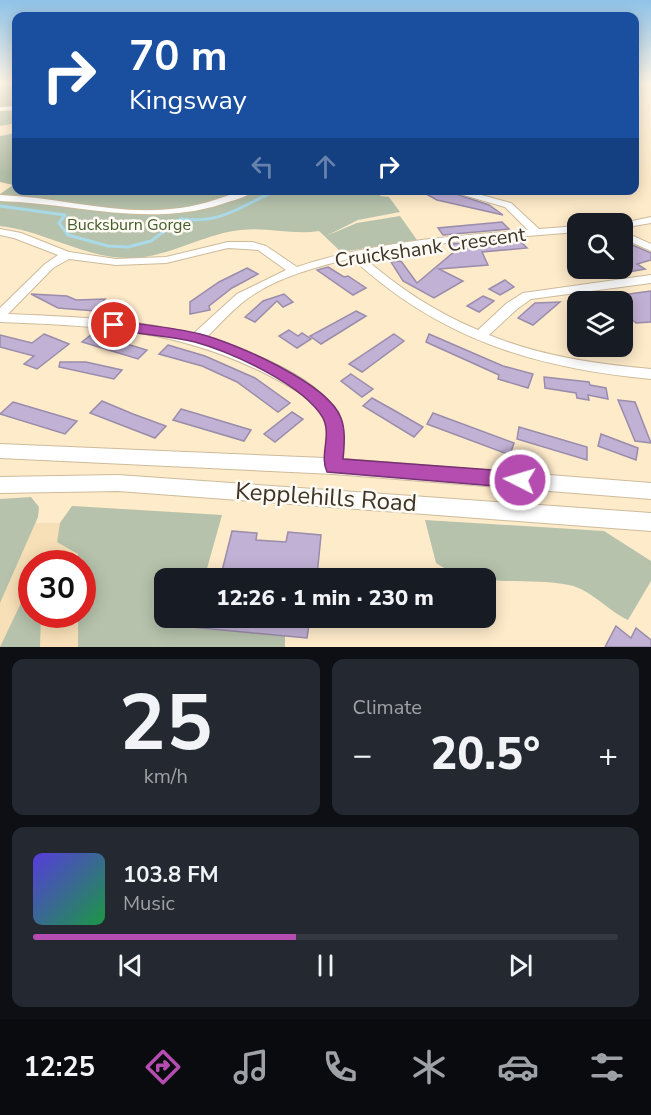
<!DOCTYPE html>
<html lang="en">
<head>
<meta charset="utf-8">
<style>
  body { margin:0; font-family:"Nunito Sans",sans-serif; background:#242831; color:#f1f3f6; height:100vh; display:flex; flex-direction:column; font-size:22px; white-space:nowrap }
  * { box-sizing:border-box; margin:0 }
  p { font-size:20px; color:#9ea1a6 }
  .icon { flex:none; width:33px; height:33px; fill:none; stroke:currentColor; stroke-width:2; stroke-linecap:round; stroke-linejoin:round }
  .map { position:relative; height:647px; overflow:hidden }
  .side { display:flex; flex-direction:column; gap:12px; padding:12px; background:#0d0f14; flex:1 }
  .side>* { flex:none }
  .guide { position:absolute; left:12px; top:12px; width:627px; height:183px; border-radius:12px; box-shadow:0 3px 15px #0003; background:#1a4fa0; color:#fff; overflow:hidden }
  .tools { position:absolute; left:567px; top:213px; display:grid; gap:12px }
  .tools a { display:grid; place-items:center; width:66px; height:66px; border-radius:12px; background:#171b24; box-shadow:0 3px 15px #0003; font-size:30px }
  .speed { position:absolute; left:18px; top:550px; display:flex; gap:12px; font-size:30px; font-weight:700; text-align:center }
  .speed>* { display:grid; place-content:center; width:78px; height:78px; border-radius:50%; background:#171b24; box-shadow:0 3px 15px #0003; line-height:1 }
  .speed .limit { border:9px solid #d22; background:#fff; color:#111 }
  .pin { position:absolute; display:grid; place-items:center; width:51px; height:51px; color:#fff; margin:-26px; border:3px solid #fff; border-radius:50%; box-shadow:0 2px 6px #0007 }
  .me { position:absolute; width:66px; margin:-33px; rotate:275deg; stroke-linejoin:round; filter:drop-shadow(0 0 4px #0008) }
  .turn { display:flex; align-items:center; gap:21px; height:126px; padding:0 18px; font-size:27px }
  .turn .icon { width:78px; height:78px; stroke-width:2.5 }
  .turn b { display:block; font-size:42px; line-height:51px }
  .lanes { display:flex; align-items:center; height:57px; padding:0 18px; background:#0003; justify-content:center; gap:30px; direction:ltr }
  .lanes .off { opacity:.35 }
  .big { font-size:45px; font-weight:800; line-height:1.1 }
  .side .tile { flex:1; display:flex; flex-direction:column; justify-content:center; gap:9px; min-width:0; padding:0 21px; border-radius:12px; background:#242831 }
  .side .dial { align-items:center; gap:0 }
  .dial b { font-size:78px; line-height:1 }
  .song { display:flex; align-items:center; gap:18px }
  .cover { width:72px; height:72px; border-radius:9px; background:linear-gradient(135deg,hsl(250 70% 55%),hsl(140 70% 35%)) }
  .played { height:6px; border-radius:3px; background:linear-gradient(90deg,#b54db0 45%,#363941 45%) }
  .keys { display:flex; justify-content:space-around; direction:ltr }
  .heat { display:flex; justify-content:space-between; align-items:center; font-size:33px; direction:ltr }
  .side .tiles { flex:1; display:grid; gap:12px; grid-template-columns:1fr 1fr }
  .tile:last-child { grid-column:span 2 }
  .trip { position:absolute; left:154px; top:568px; width:342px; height:60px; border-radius:12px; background:#171b24; box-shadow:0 3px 15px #0003; font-weight:800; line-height:60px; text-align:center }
  .menu { display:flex; height:96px; justify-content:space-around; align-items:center; background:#090b0e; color:#9ea1a6 }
  .menu .icon { width:42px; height:42px }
  .menu .on { color:#b54db0 }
  .menu b { font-size:27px; color:#f1f3f6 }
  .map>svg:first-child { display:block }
</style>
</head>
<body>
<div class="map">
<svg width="651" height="647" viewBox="0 0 651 647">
  <rect width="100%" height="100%" fill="#feebca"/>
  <!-- built -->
  <path fill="#f7e0b8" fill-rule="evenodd" d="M72,506L222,515L204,579H165V618H194L192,627L285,636V647H0V549L18,523H60ZM32,564H82V615H32Z"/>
  <!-- green -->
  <g fill="#b6c2ac">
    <path d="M0,83H16V123L0,126Z"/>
    <path d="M16,133V190L382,191L380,196L389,197L400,212L358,220L326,236L357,223L400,216L417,240L341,252L319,231C293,235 267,227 241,230C202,234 169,258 129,258C84,258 45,231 0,226V194L13,185L0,182V136Z"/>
    <path d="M31,497L39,507L38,517L0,603V499Z"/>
    <path d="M72,506L222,515L204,579H165V618H194L192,627L285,636V647H78V615H82V564H78V554L57,542L60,523Z"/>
    <path d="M425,520L604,531L651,561V581L628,620C608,611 592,590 569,585C524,576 476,590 436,563Z"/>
    <path d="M31,582L32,615H41L40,647H0Z"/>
  </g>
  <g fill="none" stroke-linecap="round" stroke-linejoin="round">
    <!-- stream -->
    <path stroke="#aad9e8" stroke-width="3" d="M0,206L65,215L59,223L68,235L108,246L128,247L151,241L181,219C224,224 241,205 278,190"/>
  </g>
  <!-- building -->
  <g fill="#c1b1d5" stroke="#9a8cab" stroke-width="1.5">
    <path d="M419,190H444L489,205L503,215L437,200Z"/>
    <path d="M502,222L509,229L443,235L438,228Z"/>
    <path d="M518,239L527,248L482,252L488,265L439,269L463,281L434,298L403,281L391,262L401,261L417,283L455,251L451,244Z"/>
    <path d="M630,244L651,253V260L637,264L645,269L622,273V247Z"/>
    <path d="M328,267L344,277L348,276L366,288L353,295L317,270Z"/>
    <path d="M247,268L258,274L232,288L209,306L210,310L190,314V302L219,282Z"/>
    <path d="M505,280L514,287L500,295L489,289Z"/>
    <path d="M651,291V322L636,323L622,311V302H612L607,297Z"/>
    <path d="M31,294L67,296L76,300L105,299L95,311L58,308Z"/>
    <path d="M284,294L293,302L283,307L277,301L255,322L245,317L263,301Z"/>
    <path d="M483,296L494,301L479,312L467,306Z"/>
    <path d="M560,302L533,325L518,318L535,303Z"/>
    <path d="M356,311L366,316L321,344L310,336Z"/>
    <path d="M289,330L298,336L302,333L311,339L297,348L279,336Z"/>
    <path d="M44,334L69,344L37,369L24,364L34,356L0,347V335L32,343Z"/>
    <path d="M92,334L120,342L147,350L138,359L82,342Z"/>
    <path d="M394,334L404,341L362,372L349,364Z"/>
    <path d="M429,334L503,366L533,374L528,388L498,379L499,375L426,342Z"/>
    <path d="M168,345L205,356L255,378L290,403L278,412L237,382L202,366L159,354Z"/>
    <path d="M60,362H86L122,370L114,379L59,367Z"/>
    <path d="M351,374L373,389L362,397L341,381Z"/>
    <path d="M544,377L589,382L590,385L606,388L608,399L588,395L589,400L577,398L576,393L545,388Z"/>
    <path d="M372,398L397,412L423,427L414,437L363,406Z"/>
    <path d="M618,400L635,402L651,443L635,441Z"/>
    <path d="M102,401L133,414L166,426L155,438L90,413Z"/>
    <path d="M13,402L67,418L77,421L65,434L0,414Z"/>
    <path d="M181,409L198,414L251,430L244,441L173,420Z"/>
    <path d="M292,412L303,419L275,442L264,434Z"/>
    <path d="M433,413L514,443L510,455L427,424Z"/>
    <path d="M519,427L587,447V460L517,439Z"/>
    <path d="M601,434L638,448L636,460L598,446Z"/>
    <path d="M232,531L257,533L256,540L286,542L288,532L321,535L317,576L309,575V579H220Z"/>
    <path d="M194,618H310L307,638L191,627Z"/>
    <path d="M616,626L631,638L636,628L651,640V647H605Z"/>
  </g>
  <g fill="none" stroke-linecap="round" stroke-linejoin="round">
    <!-- minor casing -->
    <g stroke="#cdbb9b" stroke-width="2">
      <g id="minor">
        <path d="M16,106V110L0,111V107Z"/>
        <path d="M243,190H256C247,197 234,200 222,204C148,228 75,203 0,201V195C57,197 114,215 171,209C196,207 219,199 243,190Z"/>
        <path d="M446,190H463L511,203L539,229L578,226V232L452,242L362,256C397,287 435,312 478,330L507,303L523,293L651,275V283L531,299L517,309L489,335C540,356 596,364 651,369V379C535,368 439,339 352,258C316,267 277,277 247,299C232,310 219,325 206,338C246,349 327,379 341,422C345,434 344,447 343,459L651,483V499L333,474L0,458V444L325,458C327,445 329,430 323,418C314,399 291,387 274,378C181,329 102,326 0,322V308L45,264L58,255L14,238L0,235V229L21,233L69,252L116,259L166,257L228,242H252L266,246L297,267C371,242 450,236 528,230L505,207ZM228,248L258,250L286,270L237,294L193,334C133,318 70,317 8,314L53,268L69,259L116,265L166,263Z"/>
        <path d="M651,217V223L622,228V224H618Z"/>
        <path d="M622,231L651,244V251L622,238Z"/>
        <path d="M118,475L651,513V531L118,491L0,493V477Z"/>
      </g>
    </g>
    <!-- minor -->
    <use href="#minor" fill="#fff" fill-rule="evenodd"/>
  </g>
  <!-- sky -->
  <linearGradient id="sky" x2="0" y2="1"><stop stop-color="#8fc3e8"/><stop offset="0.48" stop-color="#fff6e7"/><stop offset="1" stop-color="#fff6e7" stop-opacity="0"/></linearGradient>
  <rect width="651" height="173" fill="url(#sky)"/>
  <!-- route -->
  <path fill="#b54db0" stroke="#763272" stroke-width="1.5" d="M114,320C142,325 172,327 200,334C235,343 328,383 341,418C346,431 344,446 343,459L520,472L527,475L530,480L527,486L520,488L327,472C319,456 332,435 323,418C304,385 231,352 195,342C167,335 137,335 109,328L107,325Z"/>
  <g text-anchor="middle" stroke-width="5" stroke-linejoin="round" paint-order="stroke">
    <!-- far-park labels -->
    <g font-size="16" fill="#435c28" stroke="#fefaf4">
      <text x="129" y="230">Bucksburn Gorge</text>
    </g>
    <!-- street labels -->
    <g font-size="20" fill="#3c3427" stroke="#fefaf4">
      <text transform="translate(430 247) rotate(-8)" y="7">Cruickshank Crescent</text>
    </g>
    <!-- near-street labels -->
    <g font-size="24" fill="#3c3427" stroke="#fefaf4">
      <text transform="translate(326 497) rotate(4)" y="8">Kepplehills Road</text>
    </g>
  </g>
</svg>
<div class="tools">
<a><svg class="icon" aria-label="search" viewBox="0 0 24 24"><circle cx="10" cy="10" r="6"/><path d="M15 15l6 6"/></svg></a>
<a><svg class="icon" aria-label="layers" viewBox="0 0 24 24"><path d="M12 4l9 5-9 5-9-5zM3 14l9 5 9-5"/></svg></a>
</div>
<div class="speed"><div class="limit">30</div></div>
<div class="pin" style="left:114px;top:325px;background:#d93025"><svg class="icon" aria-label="arrive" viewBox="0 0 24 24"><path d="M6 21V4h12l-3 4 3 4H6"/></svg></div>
<svg class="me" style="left:520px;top:480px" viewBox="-20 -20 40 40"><circle r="17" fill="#b54db0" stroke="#fff" stroke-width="3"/><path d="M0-11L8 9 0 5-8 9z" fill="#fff"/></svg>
<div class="trip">12:26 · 1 min · 230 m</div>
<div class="guide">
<div class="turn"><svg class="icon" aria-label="right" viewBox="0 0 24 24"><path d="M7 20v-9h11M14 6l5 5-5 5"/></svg><div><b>70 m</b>Kingsway</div></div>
<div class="lanes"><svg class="icon off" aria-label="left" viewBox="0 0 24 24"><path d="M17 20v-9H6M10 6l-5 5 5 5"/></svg><svg class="icon off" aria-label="ahead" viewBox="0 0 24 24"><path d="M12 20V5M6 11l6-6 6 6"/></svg><svg class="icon" aria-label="right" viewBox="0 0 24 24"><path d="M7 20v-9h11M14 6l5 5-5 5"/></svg></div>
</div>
</div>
<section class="side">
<div class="tiles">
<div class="tile dial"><b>25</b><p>km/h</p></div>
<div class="tile"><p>Climate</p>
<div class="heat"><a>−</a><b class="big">20.5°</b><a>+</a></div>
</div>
<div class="tile">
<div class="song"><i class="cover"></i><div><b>103.8 FM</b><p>Music</p></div></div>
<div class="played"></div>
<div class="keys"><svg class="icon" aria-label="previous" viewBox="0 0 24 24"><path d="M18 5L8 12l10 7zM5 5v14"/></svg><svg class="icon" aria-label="pause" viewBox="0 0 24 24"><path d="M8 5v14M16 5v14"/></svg><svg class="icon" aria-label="next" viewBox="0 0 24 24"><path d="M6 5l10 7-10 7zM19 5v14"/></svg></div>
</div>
</div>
</section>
<nav class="menu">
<b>12:25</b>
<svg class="icon on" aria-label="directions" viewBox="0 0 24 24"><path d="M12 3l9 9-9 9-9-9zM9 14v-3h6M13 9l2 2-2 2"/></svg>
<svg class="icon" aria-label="music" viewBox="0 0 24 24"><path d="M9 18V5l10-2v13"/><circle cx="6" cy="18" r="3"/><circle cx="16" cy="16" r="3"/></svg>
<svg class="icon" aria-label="phone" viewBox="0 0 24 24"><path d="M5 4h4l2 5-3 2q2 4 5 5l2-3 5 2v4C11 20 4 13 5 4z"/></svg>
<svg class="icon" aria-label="climate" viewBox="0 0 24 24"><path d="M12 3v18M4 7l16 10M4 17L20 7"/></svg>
<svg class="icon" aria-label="car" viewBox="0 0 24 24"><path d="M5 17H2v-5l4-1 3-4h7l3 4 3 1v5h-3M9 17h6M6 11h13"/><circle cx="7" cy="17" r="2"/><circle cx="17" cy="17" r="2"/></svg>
<svg class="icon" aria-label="filters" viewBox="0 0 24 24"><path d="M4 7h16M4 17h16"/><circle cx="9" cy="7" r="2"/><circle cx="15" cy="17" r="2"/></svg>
</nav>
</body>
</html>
